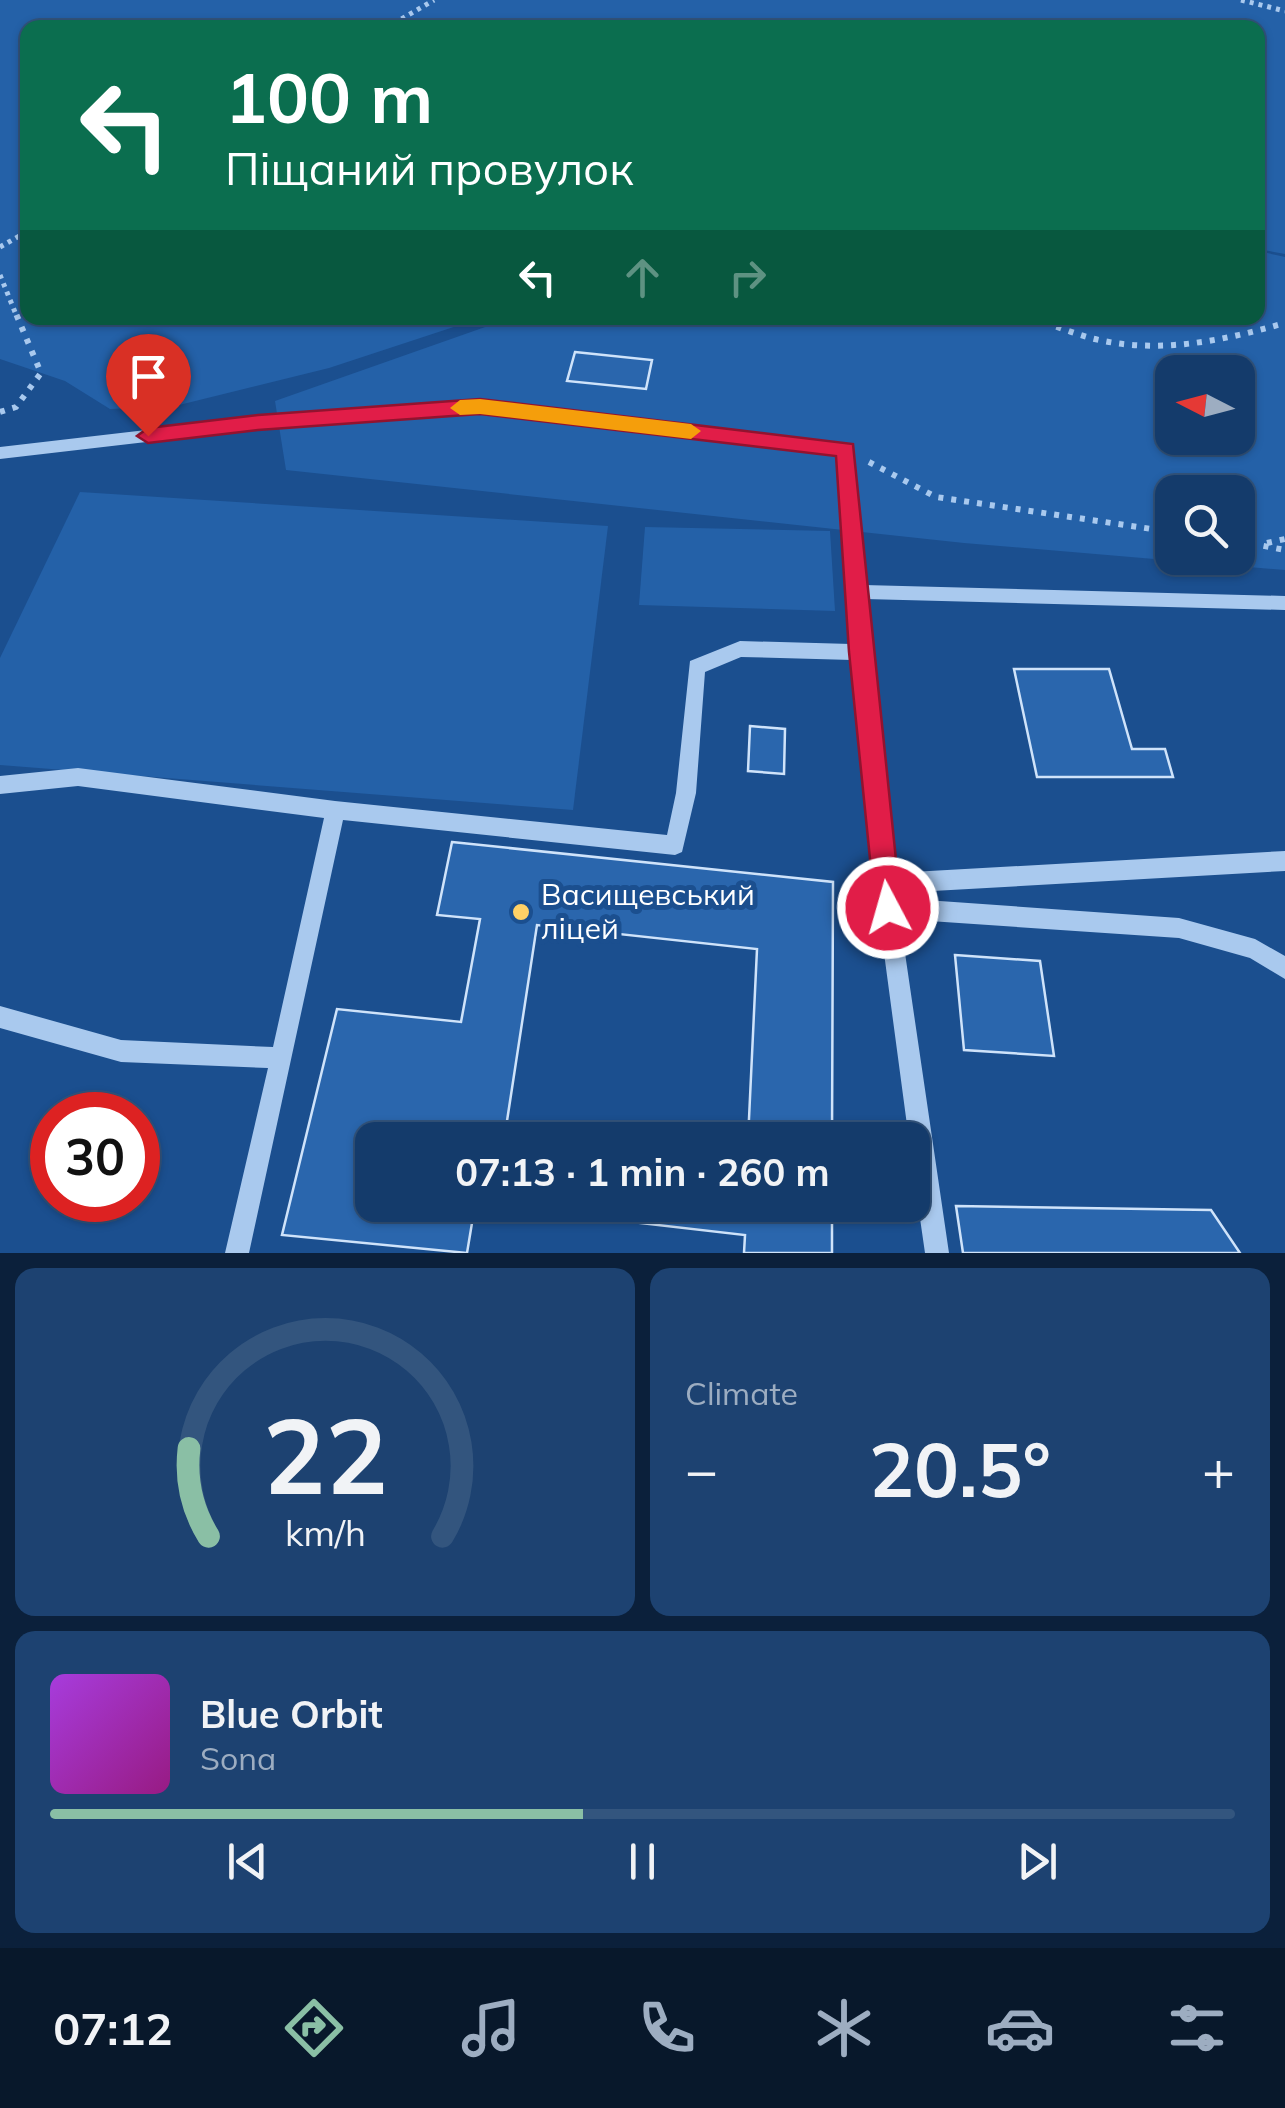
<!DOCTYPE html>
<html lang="en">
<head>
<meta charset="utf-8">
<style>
  body { margin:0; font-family:Mulish,sans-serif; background:#1d4271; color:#f1f3f6; height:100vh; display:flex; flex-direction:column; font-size:38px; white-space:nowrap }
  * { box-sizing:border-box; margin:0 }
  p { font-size:32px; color:#9dadc1 }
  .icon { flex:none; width:55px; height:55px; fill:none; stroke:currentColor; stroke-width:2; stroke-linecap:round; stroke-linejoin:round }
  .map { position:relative; height:1253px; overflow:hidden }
  .panel { display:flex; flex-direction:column; gap:15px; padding:15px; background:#0b203b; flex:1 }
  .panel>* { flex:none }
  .banner { position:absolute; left:20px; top:20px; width:1245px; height:305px; border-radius:20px; box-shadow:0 2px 8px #0004,0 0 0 2px #33557e; background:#0b6e4f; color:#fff; overflow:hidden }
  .needle { width:65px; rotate:276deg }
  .tools { position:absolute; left:1155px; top:355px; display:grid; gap:20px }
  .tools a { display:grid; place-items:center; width:100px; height:100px; border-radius:20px; background:#143b6b; box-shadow:0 2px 8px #0004,0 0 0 2px #33557e; font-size:50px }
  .speed { position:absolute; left:30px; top:1092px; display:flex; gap:20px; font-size:50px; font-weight:700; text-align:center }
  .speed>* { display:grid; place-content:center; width:130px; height:130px; border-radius:50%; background:#143b6b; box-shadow:0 2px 8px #0004,0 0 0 2px #33557e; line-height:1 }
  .speed .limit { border:15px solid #d22; background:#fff; color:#111 }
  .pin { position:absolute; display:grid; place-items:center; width:85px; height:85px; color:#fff; margin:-102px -42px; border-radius:50% 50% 50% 0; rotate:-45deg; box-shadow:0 0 10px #0007 }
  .pin .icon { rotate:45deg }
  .me { position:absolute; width:110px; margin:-55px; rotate:354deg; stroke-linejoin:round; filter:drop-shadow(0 0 8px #0008) }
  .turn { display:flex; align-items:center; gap:35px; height:210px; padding:0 40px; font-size:45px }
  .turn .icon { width:130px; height:130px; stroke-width:2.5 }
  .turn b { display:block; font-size:70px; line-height:85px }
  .lanes { display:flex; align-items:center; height:95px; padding:0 40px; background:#0003; justify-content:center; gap:50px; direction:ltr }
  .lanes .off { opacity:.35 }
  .big { font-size:75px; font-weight:700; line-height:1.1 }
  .panel .widget { flex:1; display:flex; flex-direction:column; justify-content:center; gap:15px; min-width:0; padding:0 35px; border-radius:20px; background:#1d4271 }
  .panel .dial { align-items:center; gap:0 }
  .dial svg { height:260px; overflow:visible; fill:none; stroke:#33557e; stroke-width:7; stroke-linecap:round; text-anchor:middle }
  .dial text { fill:#f1f3f6; stroke:none }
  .song { display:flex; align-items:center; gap:30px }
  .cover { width:120px; height:120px; border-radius:15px; background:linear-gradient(135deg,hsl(280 70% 55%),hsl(310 70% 35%)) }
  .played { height:10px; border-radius:5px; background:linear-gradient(90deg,#8abfa5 45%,#33557e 45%) }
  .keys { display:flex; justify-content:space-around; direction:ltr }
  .heat { display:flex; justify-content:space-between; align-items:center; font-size:55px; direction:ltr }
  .panel .tiles { flex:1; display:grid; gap:15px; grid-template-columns:1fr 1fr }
  .widget:last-child { grid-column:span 2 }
  .trip { position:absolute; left:355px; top:1122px; width:575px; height:100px; border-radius:20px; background:#143b6b; box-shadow:0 2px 8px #0004,0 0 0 2px #33557e; font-weight:700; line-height:100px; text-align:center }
  .tab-bar { display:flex; height:160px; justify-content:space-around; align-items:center; background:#08182b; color:#9dadc1 }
  .tab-bar .icon { width:70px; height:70px }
  .tab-bar .active { color:#8abfa5 }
  .tab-bar b { font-size:45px; color:#f1f3f6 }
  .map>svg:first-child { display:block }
</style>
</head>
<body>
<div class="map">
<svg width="1285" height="1253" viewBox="0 0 1285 1253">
  <rect width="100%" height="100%" fill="#1b4f8f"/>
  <!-- green -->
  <g fill="#2461a8" fill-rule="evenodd">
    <path d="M0,0H1285V254L1258,249V28H28V318H481L329,368L175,406L110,409L65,381L0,359Z"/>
    <path d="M1258,251L1285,257V570L964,543L286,470L275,401L511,318H1258ZM1172,372H1238V438H1172ZM1172,492H1238V558H1172Z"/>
    <path d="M80,492L608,526L573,810L0,765V658Z"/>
    <path d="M645,527L830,531L835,611L639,605Z"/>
  </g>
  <!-- building -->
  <g fill="#2a66ad" stroke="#cfe3fa" stroke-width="2.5">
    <path d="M575,352L652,360L646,389L567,381Z"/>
    <path d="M1014,669H1109L1132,749H1165L1173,777H1037Z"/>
    <path d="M750,726L785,729L784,774L748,771Z"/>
    <path d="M452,842L833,882L832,1140H748L757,949L537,925L505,1134L560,1140H372V1205H475L467,1253L282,1235L337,1009L461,1022L480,919L437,915Z"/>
    <path d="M955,955L1040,961L1054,1056L964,1050Z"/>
    <path d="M485,1205H832V1253H744L745,1235Z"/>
    <path d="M956,1206L1211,1210L1240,1253H963Z"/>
  </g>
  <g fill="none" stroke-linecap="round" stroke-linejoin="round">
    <!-- path-far1 -->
    <g stroke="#a9c9ee" stroke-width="5" stroke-dasharray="4 5" stroke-linecap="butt">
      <path d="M1241,0L1285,11"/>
      <path d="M386,28L434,0"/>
      <path d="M0,247L28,231"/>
      <path d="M0,275L15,312"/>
    </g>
    <!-- path -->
    <g stroke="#a9c9ee" stroke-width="6" stroke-dasharray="5 8" stroke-linecap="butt">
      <path d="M1032,318C1054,325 1076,335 1099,340C1162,354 1225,340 1285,323"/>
      <path d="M0,412L16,407L41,373L14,309"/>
      <path d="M869,462L936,497L1172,532"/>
      <path d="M1238,541L1285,550"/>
      <path d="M1267,543L1285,539"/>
    </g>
    <!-- minor -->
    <path fill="#a9c9ee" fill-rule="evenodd" d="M480,400L852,445L864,585L1285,596V610L865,599L894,873L1285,851V871L897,893V898L1179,918L1255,939L1285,956V979L1250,958L1179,938L900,919L949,1253H925L912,1163V1140H909L878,908L852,660L741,657L705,672L696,793L682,852L675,855L343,820L249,1253H225L268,1068L121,1062L0,1028V1006L121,1040L273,1047L324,818L78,786L0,794V776L78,768L335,801L667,835L676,793L690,661L740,641L851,644L839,454L480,412L258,429L0,459V447L258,417Z"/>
  </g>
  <!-- route -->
  <path fill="#e11d48" stroke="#92132f" stroke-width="2.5" d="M480,399L853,444L901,908L897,917L888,921L879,917L875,908L849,652L836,456L480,414L258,430L148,443L137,436L148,428L258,415Z"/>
  <!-- slow -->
  <path fill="#f59e0b" d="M480,399L691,424L701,431L691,439L480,414L460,415L450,408L460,400Z"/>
  <!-- markers -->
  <circle fill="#ffd166" stroke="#1b4f8f" stroke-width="4" cx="521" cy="912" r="10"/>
  <g text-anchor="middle" stroke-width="10" stroke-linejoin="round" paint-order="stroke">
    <!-- poi labels -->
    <g font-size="30" fill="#fff" stroke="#1b4f8f" text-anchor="start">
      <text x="541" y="905">Васищевський<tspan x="541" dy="34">ліцей</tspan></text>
    </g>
  </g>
</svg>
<div class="tools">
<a><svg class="needle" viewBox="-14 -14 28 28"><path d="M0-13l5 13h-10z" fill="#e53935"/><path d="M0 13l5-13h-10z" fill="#9dadc1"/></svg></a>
<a><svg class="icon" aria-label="search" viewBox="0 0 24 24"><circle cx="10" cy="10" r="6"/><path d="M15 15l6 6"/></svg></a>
</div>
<div class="speed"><div class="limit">30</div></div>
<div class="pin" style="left:148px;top:436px;background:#d93025"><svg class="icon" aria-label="arrive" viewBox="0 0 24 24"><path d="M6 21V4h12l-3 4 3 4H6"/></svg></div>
<svg class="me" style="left:888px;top:908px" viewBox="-20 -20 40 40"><circle r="17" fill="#e11d48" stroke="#fff" stroke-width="3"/><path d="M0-11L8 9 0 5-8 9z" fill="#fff"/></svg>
<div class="trip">07:13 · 1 min · 260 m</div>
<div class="banner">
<div class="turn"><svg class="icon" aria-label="left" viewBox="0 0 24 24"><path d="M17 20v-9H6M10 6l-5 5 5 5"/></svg><div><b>100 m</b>Піщаний провулок</div></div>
<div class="lanes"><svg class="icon" aria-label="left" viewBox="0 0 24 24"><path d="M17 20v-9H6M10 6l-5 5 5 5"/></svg><svg class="icon off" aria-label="ahead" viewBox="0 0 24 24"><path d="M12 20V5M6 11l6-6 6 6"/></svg><svg class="icon off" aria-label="right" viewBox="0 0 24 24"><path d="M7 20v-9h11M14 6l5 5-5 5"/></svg></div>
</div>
</div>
<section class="panel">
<div class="tiles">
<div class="widget dial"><svg viewBox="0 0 100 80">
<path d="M14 69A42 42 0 1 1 86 69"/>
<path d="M14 69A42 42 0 0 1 8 42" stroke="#8abfa5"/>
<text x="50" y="56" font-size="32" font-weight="700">22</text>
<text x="50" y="72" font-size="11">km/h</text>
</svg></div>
<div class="widget"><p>Climate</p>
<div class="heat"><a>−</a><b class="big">20.5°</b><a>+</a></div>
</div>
<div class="widget">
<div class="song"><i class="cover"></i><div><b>Blue Orbit</b><p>Sona</p></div></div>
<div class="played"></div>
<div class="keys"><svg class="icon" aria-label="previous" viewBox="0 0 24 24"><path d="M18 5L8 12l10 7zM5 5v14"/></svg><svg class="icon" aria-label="pause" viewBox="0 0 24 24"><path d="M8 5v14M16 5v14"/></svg><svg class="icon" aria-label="next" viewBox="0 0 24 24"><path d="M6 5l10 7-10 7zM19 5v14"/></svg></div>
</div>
</div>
</section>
<nav class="tab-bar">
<b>07:12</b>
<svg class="icon active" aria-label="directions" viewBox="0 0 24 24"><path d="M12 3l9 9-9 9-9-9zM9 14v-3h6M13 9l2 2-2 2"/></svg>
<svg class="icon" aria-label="music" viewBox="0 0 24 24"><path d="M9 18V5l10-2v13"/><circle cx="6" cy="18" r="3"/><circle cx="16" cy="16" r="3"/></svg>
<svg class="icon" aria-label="phone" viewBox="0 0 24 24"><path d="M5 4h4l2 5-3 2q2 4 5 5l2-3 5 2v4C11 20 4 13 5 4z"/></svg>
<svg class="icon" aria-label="climate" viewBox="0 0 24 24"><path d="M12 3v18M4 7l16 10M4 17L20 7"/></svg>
<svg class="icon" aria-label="car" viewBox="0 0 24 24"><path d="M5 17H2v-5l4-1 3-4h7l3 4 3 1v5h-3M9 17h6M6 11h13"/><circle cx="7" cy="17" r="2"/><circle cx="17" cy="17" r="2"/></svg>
<svg class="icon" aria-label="filters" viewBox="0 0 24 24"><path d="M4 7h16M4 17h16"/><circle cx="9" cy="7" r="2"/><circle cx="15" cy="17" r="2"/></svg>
</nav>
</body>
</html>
